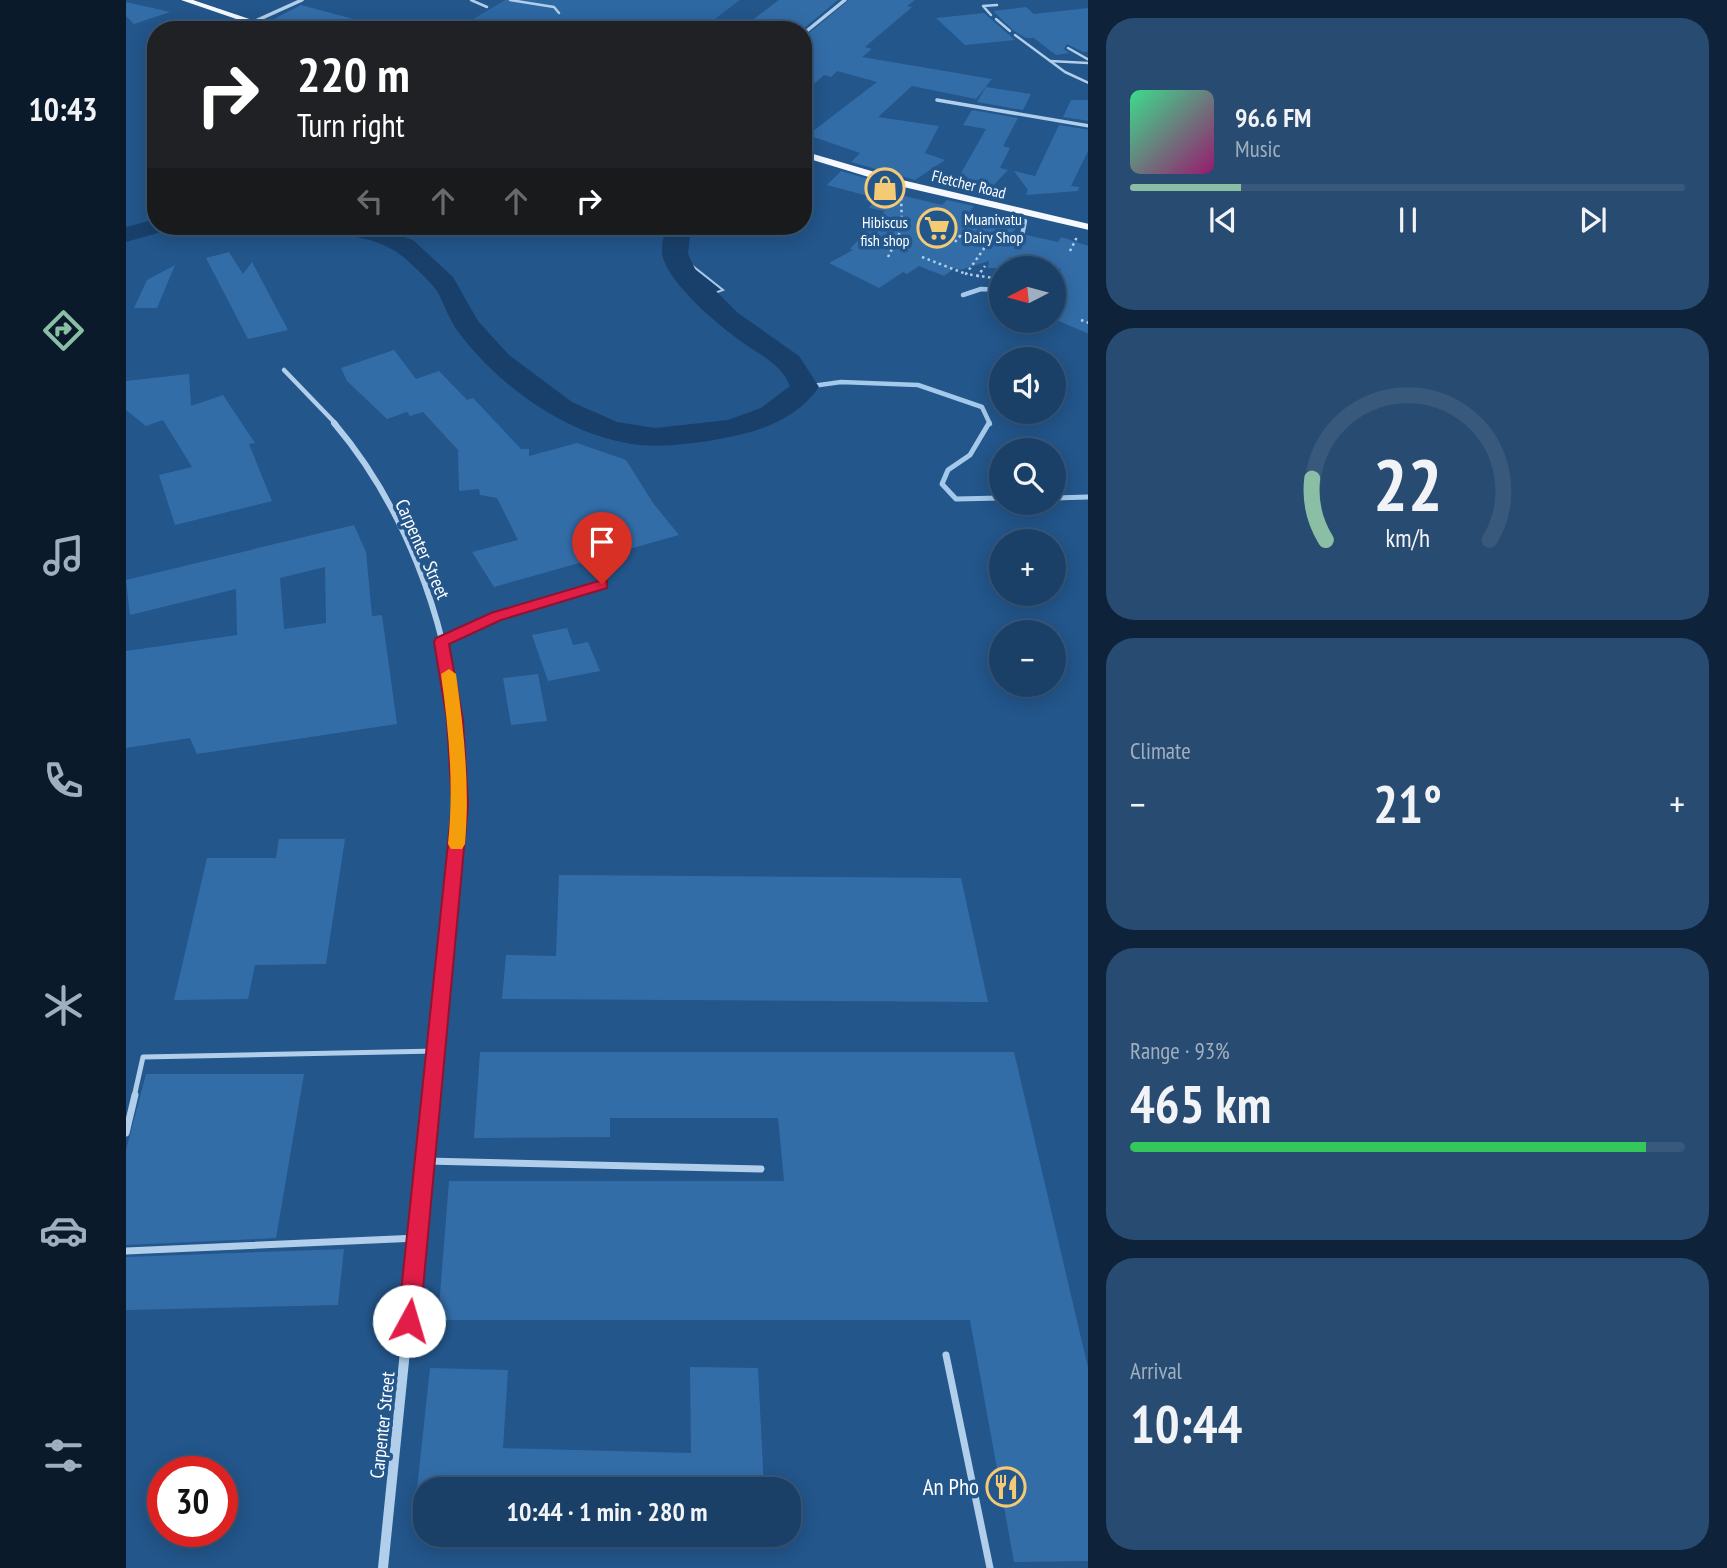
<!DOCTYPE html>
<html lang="en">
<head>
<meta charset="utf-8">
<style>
  body { margin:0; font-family:"PT Sans Narrow",sans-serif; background:#274b71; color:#f1f3f6; height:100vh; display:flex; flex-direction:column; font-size:26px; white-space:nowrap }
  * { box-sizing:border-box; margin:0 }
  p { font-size:23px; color:#9fafc0 }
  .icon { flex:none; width:38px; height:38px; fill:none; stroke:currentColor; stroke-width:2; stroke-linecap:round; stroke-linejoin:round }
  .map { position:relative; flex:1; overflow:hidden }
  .panel { display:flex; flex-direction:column; gap:18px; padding:18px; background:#0e2339; width:639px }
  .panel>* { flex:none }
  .top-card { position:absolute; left:21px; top:21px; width:665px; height:214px; border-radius:28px; box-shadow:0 4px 18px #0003,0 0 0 2px #38597c; background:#202124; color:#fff; overflow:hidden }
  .needle { width:46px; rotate:264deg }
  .controls { position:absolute; left:863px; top:256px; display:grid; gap:14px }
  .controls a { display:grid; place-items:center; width:77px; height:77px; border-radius:50%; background:#1a4068; box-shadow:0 4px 18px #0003,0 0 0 2px #38597c; font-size:35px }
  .speed { position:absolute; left:21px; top:1456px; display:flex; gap:14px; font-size:35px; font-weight:700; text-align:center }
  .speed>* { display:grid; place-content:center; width:91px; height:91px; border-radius:50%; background:#1a4068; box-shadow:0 4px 18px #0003,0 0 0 2px #38597c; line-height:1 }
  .speed .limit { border:10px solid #d22; background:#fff; color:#111 }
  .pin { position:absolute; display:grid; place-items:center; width:60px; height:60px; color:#fff; margin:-72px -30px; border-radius:50% 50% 50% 0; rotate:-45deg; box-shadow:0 0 7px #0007 }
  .pin .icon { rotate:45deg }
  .me { position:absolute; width:77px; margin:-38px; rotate:6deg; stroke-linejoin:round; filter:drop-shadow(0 0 5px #0008) }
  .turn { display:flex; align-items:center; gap:24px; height:147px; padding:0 35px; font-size:32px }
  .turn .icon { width:91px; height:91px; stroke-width:2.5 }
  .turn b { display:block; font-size:49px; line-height:60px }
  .lanes { display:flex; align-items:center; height:66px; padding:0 35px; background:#0003; justify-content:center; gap:35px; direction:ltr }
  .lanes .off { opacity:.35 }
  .big { font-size:52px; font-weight:600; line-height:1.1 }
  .panel .tile { flex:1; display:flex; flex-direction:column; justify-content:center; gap:10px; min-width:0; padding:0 24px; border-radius:28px; background:#274b71 }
  .panel .dial { align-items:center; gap:0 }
  .dial svg { height:182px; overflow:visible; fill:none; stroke:#38597c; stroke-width:7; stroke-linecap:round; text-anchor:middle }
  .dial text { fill:#f1f3f6; stroke:none }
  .song { display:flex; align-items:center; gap:21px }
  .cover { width:84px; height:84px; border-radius:10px; background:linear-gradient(135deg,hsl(150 70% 55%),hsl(320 70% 35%)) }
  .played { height:7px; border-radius:4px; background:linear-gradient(90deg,#8abfa5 20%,#38597c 20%) }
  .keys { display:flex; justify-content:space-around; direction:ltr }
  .heat { display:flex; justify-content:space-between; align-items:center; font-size:38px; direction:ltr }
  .charge { height:10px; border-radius:5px; background:linear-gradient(90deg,#34c759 93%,#38597c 0) }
  .trip { position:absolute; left:287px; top:1477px; width:388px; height:70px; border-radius:28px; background:#1a4068; box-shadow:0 4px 18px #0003,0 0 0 2px #38597c; font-weight:600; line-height:70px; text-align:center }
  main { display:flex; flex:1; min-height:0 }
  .tabs { display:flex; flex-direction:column; width:126px; justify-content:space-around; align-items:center; background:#0a1a2a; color:#9fafc0 }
  .tabs .icon { width:49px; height:49px }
  .tabs .on { color:#8abfa5 }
  .tabs b { font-size:32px; color:#f1f3f6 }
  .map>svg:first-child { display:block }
</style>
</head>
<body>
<main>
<nav class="tabs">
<b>10:43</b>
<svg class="icon on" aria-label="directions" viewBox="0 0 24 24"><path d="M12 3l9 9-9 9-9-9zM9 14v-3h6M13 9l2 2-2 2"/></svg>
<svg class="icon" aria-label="music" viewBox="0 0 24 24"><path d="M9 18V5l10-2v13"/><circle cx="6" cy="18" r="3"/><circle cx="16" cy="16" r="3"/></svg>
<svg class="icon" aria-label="phone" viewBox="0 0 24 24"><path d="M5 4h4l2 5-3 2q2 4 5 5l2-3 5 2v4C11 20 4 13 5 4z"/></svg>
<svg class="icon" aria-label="climate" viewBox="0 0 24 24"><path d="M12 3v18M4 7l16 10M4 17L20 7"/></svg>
<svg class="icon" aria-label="car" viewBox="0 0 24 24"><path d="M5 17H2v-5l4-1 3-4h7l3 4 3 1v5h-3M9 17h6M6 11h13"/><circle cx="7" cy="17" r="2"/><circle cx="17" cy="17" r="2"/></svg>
<svg class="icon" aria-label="filters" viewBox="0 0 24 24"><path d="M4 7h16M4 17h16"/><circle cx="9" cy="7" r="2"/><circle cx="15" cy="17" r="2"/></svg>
</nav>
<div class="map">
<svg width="963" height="1568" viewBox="0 0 963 1568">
  <rect width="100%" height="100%" fill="#23568b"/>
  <!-- green -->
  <path fill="#2d68a3" d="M379,0H614L574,30H329Z"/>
  <!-- water -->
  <path fill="#19406b" stroke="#a5c9eb" stroke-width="2" d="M545,226H563L555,248L563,263L597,290L573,299L545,262Z"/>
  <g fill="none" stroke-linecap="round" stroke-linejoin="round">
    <!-- stream-far1 -->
    <g stroke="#a5c9eb" stroke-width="4.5">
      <path d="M895,240L899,221"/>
      <path d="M890,268L894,254"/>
      <path d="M837,295L855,289L875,290"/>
      <path d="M679,387L715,382L792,385L856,407L864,424"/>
    </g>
    <!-- stream -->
    <g stroke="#a5c9eb" stroke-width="5">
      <path d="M863,423L844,455L822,470L816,484L830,499L875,498"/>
      <path d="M928,498L963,497"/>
    </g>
    <!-- river -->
    <g fill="#19406b" fill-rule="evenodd">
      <path d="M30,219V226H42L39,231L0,242V227Z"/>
      <path d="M200,226H246L287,240L327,277L352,321L383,355L446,402L491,422L529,428L602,420L635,408L664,386C655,363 632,354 613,340C590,323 546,286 537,258C534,247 538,236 541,226H565L562,254L570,271L612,313L673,356L693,387C670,420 631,433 593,439C567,444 539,447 513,445C443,437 375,388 333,333C323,320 319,305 311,291C307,284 277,255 269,251C249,238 225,237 203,231Z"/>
    </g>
  </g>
  <!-- building -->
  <g fill="#336da8" fill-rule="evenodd">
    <path d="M653,0H712L677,29L654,23L646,30H613Z"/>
    <path d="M723,0H789L781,6L786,7L739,47L746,49L736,57L866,79L850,99L786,86L752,117L813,126L799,153L819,160L789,180L725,162L734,153L682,135L751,82L711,71L705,77L698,75L677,94V38Z"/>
    <path d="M0,2L44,12L8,24L0,16Z"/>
    <path d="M175,5L246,24L245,30H191L148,19Z"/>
    <path d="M900,7L908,14L963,8V51L957,52L941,44L938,49L943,53L930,55L908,38H900L888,31L867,11Z"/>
    <path d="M858,13L889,40L839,45L810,18Z"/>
    <path d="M860,87L905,94L897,110L851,102Z"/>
    <path d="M945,100H963V121L937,117Z"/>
    <path d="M846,110L892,118L877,146L884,148L874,168L882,170L857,196L830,190L842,177L834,175L860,129L837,125Z"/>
    <path d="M933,125L963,130V149L945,186L953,187L952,191L900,195L902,190L888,171L909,176Z"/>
    <path d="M715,171L776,189L770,194L816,205L821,200L848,206L843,212L891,227L887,232L932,242L935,237L963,246V334L928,319V283L935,269L928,268L929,266L883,257L882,268H862L863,261L834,270L829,268L818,276L793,266L781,274L777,272L753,288L703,263L727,250L724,249L759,211L743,208L747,202L739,200L742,196L701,185Z"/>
    <path d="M103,252L117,274L126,262L162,330L122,339L80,258Z"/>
    <path d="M49,265L31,308H8L21,280Z"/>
    <path d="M268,350L290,379L313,371L341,400L347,398L395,449H403V456L451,443L500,460L527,503L553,535L368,587L346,552L392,540L371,498L354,495L353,489L333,491L332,450L297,412L284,416L281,412L261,419L221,381L215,368Z"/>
    <path d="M63,374L65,406L97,395L129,443L123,444L146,501L49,525L33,475L66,467L37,420L20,426L0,410V381Z"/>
    <path d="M228,525L240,552L246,616L256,615L271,724L71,754L64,738L0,748V651L111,635L110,589L4,615L0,580ZM199,567L200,623L158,629L154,578Z"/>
    <path d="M441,628L447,645L462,642L474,671L422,681L406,635Z"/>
    <path d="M412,674L421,721L385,725L377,678Z"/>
    <path d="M153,839H219L200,964L129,965L122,999L48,1000L81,858H150Z"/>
    <path d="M433,875L835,878L862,1002L376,999L380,955L430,956Z"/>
    <path d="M354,1052H888L963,1372V1561L888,1562L844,1320H312L323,1181H658L652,1118H484V1137L348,1138Z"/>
    <path d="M20,1074H178L150,1238L0,1245V1150Z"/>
    <path d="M218,1249L212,1305L0,1310V1257Z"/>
    <path d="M564,1367L632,1368L638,1489H291L304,1368L382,1370L377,1448L565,1453Z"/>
  </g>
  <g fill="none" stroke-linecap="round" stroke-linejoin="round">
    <!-- path -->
    <g stroke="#b1ceea" stroke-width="2.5" stroke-dasharray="2.5 3.5" stroke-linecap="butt">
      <path d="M862,217L857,225L841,227L834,236L862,243L840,274L875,279"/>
      <path d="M829,242L834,236"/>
      <path d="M944,251L951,237"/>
      <path d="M762,257L776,228L775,195"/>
      <path d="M796,257L840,274"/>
      <path d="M887,268L888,265L906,268"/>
      <path d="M851,277L859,266"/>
      <path d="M955,320L963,323"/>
    </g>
    <!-- lane-far3 -->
    <g stroke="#b1ceea" stroke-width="2.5">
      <path d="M345,0L361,7"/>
      <path d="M384,0L428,7L433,13"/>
      <path d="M865,15L857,6L871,5"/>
      <path d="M870,19L884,31"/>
      <path d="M889,35L939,72L963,83"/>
      <path d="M942,48L963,60"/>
      <path d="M924,61L963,63"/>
    </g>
    <!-- lane-far2 -->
    <path stroke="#b1ceea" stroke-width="4.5" d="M316,642L370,616L476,584"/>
    <!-- lane-far1 -->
    <path stroke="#b1ceea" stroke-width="5" d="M8,1097L17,1057L311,1051"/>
    <!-- lane -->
    <g stroke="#b1ceea" stroke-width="7">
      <path d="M0,1133L9,1095"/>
      <path d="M300,1161L635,1169"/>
      <path d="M0,1251L292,1238"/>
      <path d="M820,1355L864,1568"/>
    </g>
    <!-- street-far4 -->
    <g stroke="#b1ceea" stroke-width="3.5">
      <path d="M127,22L176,0"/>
      <path d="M677,34L719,0"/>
      <path d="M811,100L963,126"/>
    </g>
    <!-- street-far3 -->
    <path stroke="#b1ceea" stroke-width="4.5" d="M158,370L210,424"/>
    <!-- street-far2 -->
    <path stroke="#b1ceea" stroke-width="6" d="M208,423C277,504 320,617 330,722"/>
    <!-- street-far1 -->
    <path stroke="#b1ceea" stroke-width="8" d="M305,1097L334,805L329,720"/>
    <!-- street -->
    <path stroke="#b1ceea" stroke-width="10" d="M257,1568L305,1095"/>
    <!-- primary -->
    <g fill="#f5f9fe" fill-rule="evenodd">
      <path d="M55,0H67L156,30H142Z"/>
      <path d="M677,151L776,180L963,224V230L769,185L677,157Z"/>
    </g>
  </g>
  <!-- route -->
  <path fill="#e11d48" stroke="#92132f" stroke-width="2" d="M476,580L481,581V588L375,620L323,644L337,720L342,805L294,1321L291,1328L283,1331L276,1328L272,1321L326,805L321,720L308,642L310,638L365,613Z"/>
  <!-- slow -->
  <path fill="#f59e0b" d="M323,669L330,674C338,731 344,787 339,844L336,849H325L322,844C328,787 323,731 315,674Z"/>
  <!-- icons -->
  <defs>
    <g id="shop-ring" transform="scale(2.0125)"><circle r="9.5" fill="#23568b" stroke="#f5ca74" stroke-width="1.5"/><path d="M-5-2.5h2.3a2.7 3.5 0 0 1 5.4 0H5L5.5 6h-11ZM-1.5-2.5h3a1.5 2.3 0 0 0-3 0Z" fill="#f5ca74"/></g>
    <g id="supermarket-ring" transform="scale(2.0125)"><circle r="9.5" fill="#23568b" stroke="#f5ca74" stroke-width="1.5"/><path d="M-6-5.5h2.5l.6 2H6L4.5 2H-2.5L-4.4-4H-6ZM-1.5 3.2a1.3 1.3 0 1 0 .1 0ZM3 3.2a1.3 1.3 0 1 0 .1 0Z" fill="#f5ca74"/></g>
    <g id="restaurant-ring" transform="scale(2.0125)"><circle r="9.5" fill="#23568b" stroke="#f5ca74" stroke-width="1.5"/><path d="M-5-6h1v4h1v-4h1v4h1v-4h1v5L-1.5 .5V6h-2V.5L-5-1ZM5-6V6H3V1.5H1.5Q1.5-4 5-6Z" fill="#f5ca74"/></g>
  </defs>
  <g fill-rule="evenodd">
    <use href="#shop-ring" x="759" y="188"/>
    <use href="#supermarket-ring" x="811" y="228"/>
    <use href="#restaurant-ring" x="880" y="1487"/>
  </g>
  <g text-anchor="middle" stroke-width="7" stroke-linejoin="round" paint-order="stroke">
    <!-- far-street labels -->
    <g font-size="16" fill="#fff" stroke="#23568b">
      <text transform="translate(843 184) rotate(14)" y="6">Fletcher Road</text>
    </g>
    <!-- far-poi labels -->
    <g font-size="16" fill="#fff" stroke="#23568b" text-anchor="start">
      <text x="838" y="225">Muanivatu<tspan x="838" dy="18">Dairy Shop</tspan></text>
      <text x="759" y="228" text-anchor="middle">Hibiscus<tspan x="759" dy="18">fish shop</tspan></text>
    </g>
    <!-- street labels -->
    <g font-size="19" fill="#fff" stroke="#23568b">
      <text transform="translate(297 549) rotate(66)" y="7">Carpenter Street</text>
      <text transform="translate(256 1425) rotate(-84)" y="7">Carpenter Street</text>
    </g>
    <!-- near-poi labels -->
    <g font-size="23" fill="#fff" stroke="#23568b" text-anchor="end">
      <text x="853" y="1495">An Pho</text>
    </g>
  </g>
</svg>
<div class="controls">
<a><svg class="needle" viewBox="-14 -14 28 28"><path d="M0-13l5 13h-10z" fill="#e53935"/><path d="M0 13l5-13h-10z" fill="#9fafc0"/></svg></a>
<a><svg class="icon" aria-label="sound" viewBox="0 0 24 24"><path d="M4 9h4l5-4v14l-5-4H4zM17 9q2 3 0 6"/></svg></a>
<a><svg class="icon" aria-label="search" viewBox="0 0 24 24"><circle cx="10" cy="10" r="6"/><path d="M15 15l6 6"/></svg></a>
<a>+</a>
<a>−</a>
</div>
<div class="speed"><div class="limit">30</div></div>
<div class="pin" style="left:476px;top:584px;background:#d93025"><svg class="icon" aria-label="arrive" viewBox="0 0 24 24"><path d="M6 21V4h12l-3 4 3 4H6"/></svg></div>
<svg class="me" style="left:283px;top:1321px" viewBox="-20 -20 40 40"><circle r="19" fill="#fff"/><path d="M0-13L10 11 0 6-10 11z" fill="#e11d48"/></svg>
<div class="trip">10:44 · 1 min · 280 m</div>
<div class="top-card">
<div class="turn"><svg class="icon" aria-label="right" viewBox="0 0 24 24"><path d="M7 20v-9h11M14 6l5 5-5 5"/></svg><div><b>220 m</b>Turn right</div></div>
<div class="lanes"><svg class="icon off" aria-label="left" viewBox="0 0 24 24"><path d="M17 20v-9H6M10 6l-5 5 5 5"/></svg><svg class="icon off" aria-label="ahead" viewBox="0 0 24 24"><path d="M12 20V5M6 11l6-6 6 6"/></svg><svg class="icon off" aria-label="ahead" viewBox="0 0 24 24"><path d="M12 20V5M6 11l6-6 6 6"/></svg><svg class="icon" aria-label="right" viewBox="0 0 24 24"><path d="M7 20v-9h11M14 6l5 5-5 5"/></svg></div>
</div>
</div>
<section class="panel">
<div class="tile">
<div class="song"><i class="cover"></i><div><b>96.6 FM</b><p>Music</p></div></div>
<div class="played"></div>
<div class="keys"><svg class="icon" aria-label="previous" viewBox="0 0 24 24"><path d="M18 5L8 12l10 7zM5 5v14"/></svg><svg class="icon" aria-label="pause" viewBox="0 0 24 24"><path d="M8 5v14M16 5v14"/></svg><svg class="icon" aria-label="next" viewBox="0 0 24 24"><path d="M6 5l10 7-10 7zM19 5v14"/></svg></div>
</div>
<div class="tile dial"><svg viewBox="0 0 100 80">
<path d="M14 69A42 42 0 1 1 86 69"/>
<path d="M14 69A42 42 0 0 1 8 42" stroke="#8abfa5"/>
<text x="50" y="56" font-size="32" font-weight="700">22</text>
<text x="50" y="72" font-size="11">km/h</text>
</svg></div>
<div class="tile"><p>Climate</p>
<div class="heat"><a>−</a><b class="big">21°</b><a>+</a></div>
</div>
<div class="tile"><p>Range · 93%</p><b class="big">465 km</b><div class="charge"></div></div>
<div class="tile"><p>Arrival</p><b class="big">10:44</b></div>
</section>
</main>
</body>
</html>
